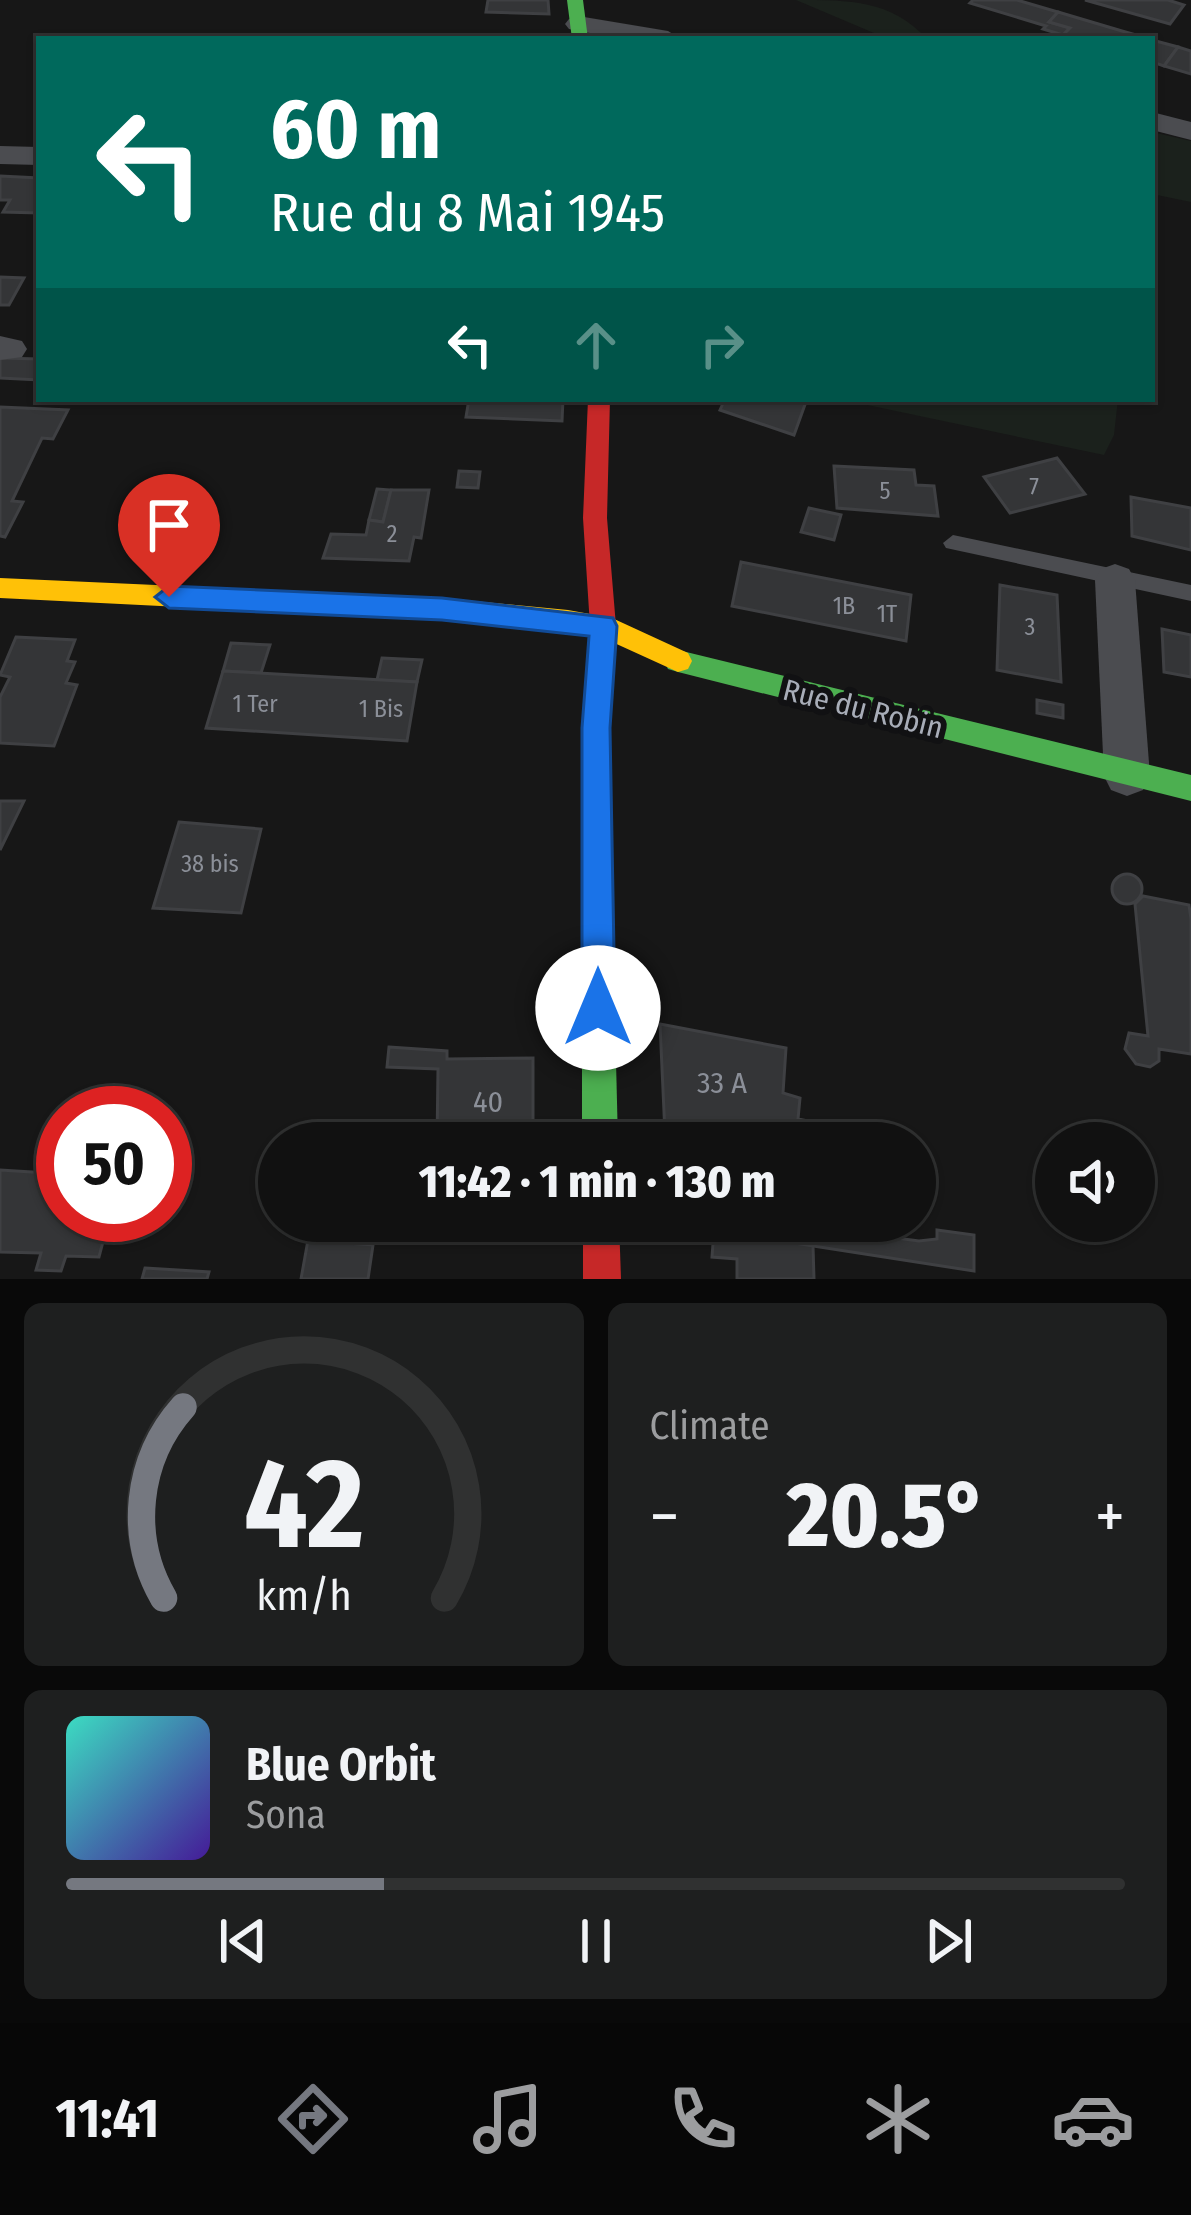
<!DOCTYPE html>
<html lang="en">
<head>
<meta charset="utf-8">
<style>
  body { margin:0; font-family:"Fira Sans Condensed",sans-serif; background:#1e1f1f; color:#f1f3f6; height:100vh; display:flex; flex-direction:column; font-size:45px; white-space:nowrap }
  * { box-sizing:border-box; margin:0 }
  p { font-size:39px; color:#9c9d9f }
  .icon { flex:none; width:66px; height:66px; fill:none; stroke:currentColor; stroke-width:2; stroke-linecap:round; stroke-linejoin:round }
  .map { position:relative; height:1279px; overflow:hidden }
  .panel { display:flex; flex-direction:column; gap:24px; padding:24px; background:#090909; flex:1 }
  .panel>* { flex:none }
  .banner { position:absolute; left:36px; top:36px; width:1119px; height:366px; border-radius:0px; box-shadow:0 3px 9px #0004,0 0 0 3px #303131; background:#00695c; color:#fff; overflow:hidden }
  .fabs { position:absolute; left:1035px; top:1122px; display:grid; gap:24px }
  .fabs a { display:grid; place-items:center; width:120px; height:120px; border-radius:50%; background:#111; box-shadow:0 3px 9px #0004,0 0 0 3px #303131; font-size:60px }
  .speed { position:absolute; left:36px; top:1086px; display:flex; gap:24px; font-size:60px; font-weight:700; text-align:center }
  .speed>* { display:grid; place-content:center; width:156px; height:156px; border-radius:50%; background:#111; box-shadow:0 3px 9px #0004,0 0 0 3px #303131; line-height:1 }
  .speed .limit { border:18px solid #d22; background:#fff; color:#111 }
  .pin { position:absolute; display:grid; place-items:center; width:102px; height:102px; color:#fff; margin:-123px -51px; border-radius:50% 50% 50% 0; rotate:-45deg; box-shadow:0 0 12px #0007 }
  .pin .icon { rotate:45deg }
  .me { position:absolute; width:132px; margin:-66px; rotate:0deg; stroke-linejoin:round; filter:drop-shadow(0 0 9px #0008) }
  .turn { display:flex; align-items:center; gap:42px; height:252px; padding:0 36px; font-size:54px }
  .turn .icon { width:156px; height:156px; stroke-width:2.5 }
  .turn b { display:block; font-size:84px; line-height:102px }
  .lanes { display:flex; align-items:center; height:114px; padding:0 36px; background:#0003; justify-content:center; gap:60px; direction:ltr }
  .lanes .off { opacity:.35 }
  .big { font-size:90px; font-weight:800; line-height:1.1 }
  .panel .tile { flex:1; display:flex; flex-direction:column; justify-content:center; gap:18px; min-width:0; padding:0 42px; border-radius:18px; background:#1e1f1f }
  .panel .dial { align-items:center; gap:0 }
  .dial svg { height:312px; overflow:visible; fill:none; stroke:#303131; stroke-width:7; stroke-linecap:round; text-anchor:middle }
  .dial text { fill:#f1f3f6; stroke:none }
  .song { display:flex; align-items:center; gap:36px }
  .cover { width:144px; height:144px; border-radius:18px; background:linear-gradient(135deg,hsl(170 70% 55%),hsl(260 70% 35%)) }
  .played { height:12px; border-radius:6px; background:linear-gradient(90deg,#757880 30%,#303131 30%) }
  .keys { display:flex; justify-content:space-around; direction:ltr }
  .heat { display:flex; justify-content:space-between; align-items:center; font-size:66px; direction:ltr }
  .panel .tiles { flex:1; display:grid; gap:24px; grid-template-columns:1fr 1fr }
  .tile:last-child { grid-column:span 2 }
  .trip { position:absolute; left:258px; top:1122px; width:678px; height:120px; border-radius:60px; background:#111; box-shadow:0 3px 9px #0004,0 0 0 3px #303131; font-weight:800; line-height:120px; text-align:center }
  .menu { display:flex; height:192px; justify-content:space-around; align-items:center; background:#070707; color:#9c9d9f }
  .menu .icon { width:84px; height:84px }
  .menu .selected { color:#757880 }
  .menu b { font-size:54px; color:#f1f3f6 }
  .map>svg:first-child { display:block }
</style>
</head>
<body>
<div class="map">
<svg width="1191" height="1279" viewBox="0 0 1191 1279">
  <rect width="100%" height="100%" fill="#171717"/>
  <!-- green -->
  <g fill="#1b211c">
    <path d="M796,0C851,0 891,0 927,39H888Z"/>
    <path d="M1152,132L1191,141V202L1152,194Z"/>
    <path d="M839,399H1118L1114,435L1104,455Z"/>
  </g>
  <!-- building -->
  <g fill="#343537" stroke="#3f4043" stroke-width="3">
    <path d="M488,0H548L549,14L486,12Z"/>
    <path d="M973,0H1017L1058,12L1049,22L1070,28L1063,35L1043,29L1046,26L970,3Z"/>
    <path d="M1085,0H1168L1184,5L1170,24Z"/>
    <path d="M1058,12L1122,31L1150,39H1075L1063,35L1070,28L1049,22Z"/>
    <path d="M1152,40L1178,47L1164,66L1152,62Z"/>
    <path d="M1178,47L1191,51V74L1164,66Z"/>
    <path d="M0,176L39,178V213L3,212L10,200H0Z"/>
    <path d="M0,277L24,278L9,305H0Z"/>
    <path d="M0,358L39,359V380L0,378Z"/>
    <path d="M469,399H563L562,421L466,417Z"/>
    <path d="M725,399H807L794,435L720,410Z"/>
    <path d="M0,407L68,410L53,439L42,438L12,501L23,502L5,537L0,536Z"/>
    <path d="M1057,458L1085,494L1010,513L984,477Z"/>
    <path d="M834,466L914,470L916,485L934,486L938,516L837,508Z"/>
    <path d="M459,471L480,472L478,488L457,487Z"/>
    <path d="M377,489L391,490L383,522L369,520Z"/>
    <path d="M391,490H429L421,538L414,537L409,561L323,558L331,534L366,535L369,520L383,522Z"/>
    <path d="M1131,497L1191,508V550L1132,536Z"/>
    <path d="M809,508L841,515L834,540L801,532Z"/>
    <path d="M741,562L911,595L906,641L732,606Z"/>
    <path d="M1000,585L1057,595L1061,682L997,670Z"/>
    <path d="M1162,629L1191,635V677L1164,672Z"/>
    <path d="M16,637L75,640L67,661L75,662L66,683L77,685L54,746L0,743V697L10,677L0,675Z"/>
    <path d="M231,643L270,645L261,673L223,671Z"/>
    <path d="M382,658L422,660L417,682L377,680Z"/>
    <path d="M223,671L417,682L407,741L206,728Z"/>
    <path d="M1037,700L1063,705V718L1037,713Z"/>
    <path d="M0,801H24L0,850Z"/>
    <path d="M179,822L261,829L241,913L153,908Z"/>
    <circle cx="1127" cy="889" r="15"/>
    <path d="M1143,896L1189,905L1191,919V1054L1159,1049V1061L1150,1067L1136,1064L1125,1049L1129,1033L1148,1036L1135,904Z"/>
    <path d="M660,1024L786,1048L783,1093L800,1098L798,1119L808,1121L807,1143H714L665,1134Z"/>
    <path d="M389,1047L447,1051V1059L533,1058V1143H437L438,1069L387,1067Z"/>
    <path d="M0,1170L63,1174V1215H110L99,1257L66,1256L61,1271L36,1270L41,1253L0,1252Z"/>
    <path d="M1081,1221H1103L1105,1241L1082,1237Z"/>
    <path d="M813,1227L919,1241L937,1239V1230L974,1235V1271L813,1246Z"/>
    <path d="M714,1230L813,1246L814,1279H737V1259L712,1257Z"/>
    <path d="M308,1240L373,1245L368,1279H301Z"/>
    <path d="M145,1268L209,1272L207,1279H142Z"/>
  </g>
  <g fill="none" stroke-linecap="round" stroke-linejoin="round">
    <!-- lane -->
    <path fill="#4b4c50" fill-rule="evenodd" d="M953,535L1191,585V601L946,548L943,543Z"/>
    <!-- street -->
    <g fill="#4b4c50" fill-rule="evenodd">
      <path d="M578,16L668,31L681,39H621L569,29L565,24L569,19Z"/>
      <path d="M1152,112L1191,122V140L1152,130Z"/>
      <path d="M0,146L39,147V165L0,164Z"/>
      <path d="M0,336L22,341L27,349L22,357L0,360Z"/>
      <path d="M1115,564L1129,569L1135,580L1150,776L1143,790L1127,796L1111,790L1104,776L1095,580L1101,569Z"/>
    </g>
    <!-- fast -->
    <g fill="#4caf50" fill-rule="evenodd">
      <path d="M567,0H583L588,39H572Z"/>
      <path d="M678,650L1191,775V801L678,672L668,669L664,661L668,653Z"/>
      <path d="M598,963L610,968L614,979L618,1143H582V979L586,968Z"/>
    </g>
    <!-- slow -->
    <path fill="#ffc107" fill-rule="evenodd" d="M0,578L442,598L568,610L612,618L688,653L692,661L688,669L678,672L599,636L568,632L442,620L0,598Z"/>
    <!-- jam -->
    <g fill="#c62828" fill-rule="evenodd">
      <path d="M588,399H610L607,518L616,626L610,728L614,979L610,990L598,995L586,990L582,979V728L590,626L583,518Z"/>
      <path d="M583,1221H619L621,1279H583Z"/>
    </g>
  </g>
  <!-- route -->
  <path fill="#1a73e8" stroke="#114b97" stroke-width="3" d="M169,586L442,598L613,618L617,626L610,728L615,1008L610,1020L598,1025L587,1020L582,1008V728L589,636L442,620L169,608L155,597Z"/>
  <g text-anchor="middle" stroke-width="12" stroke-linejoin="round" paint-order="stroke">
    <!-- number labels -->
    <g font-size="24" fill="#8b8f98">
      <text x="1034" y="495">7</text>
      <text x="885" y="499">5</text>
      <text x="392" y="542">2</text>
      <text x="844" y="614">1B</text>
      <text x="887" y="622">1T</text>
      <text x="1030" y="635">3</text>
      <text x="255" y="712">1 Ter</text>
      <text x="381" y="717">1 Bis</text>
      <text x="210" y="872">38 bis</text>
    </g>
    <!-- street labels -->
    <g font-size="30" fill="#a8adb8" stroke="#111113">
      <text transform="translate(863 709) rotate(14)" y="10">Rue du Robin</text>
    </g>
    <!-- near-number labels -->
    <g font-size="30" fill="#8b8f98">
      <text x="722" y="1093">33 A</text>
      <text x="488" y="1112">40</text>
    </g>
  </g>
</svg>
<div class="fabs">
<a><svg class="icon" aria-label="sound" viewBox="0 0 24 24"><path d="M4 9h4l5-4v14l-5-4H4zM17 9q2 3 0 6"/></svg></a>
</div>
<div class="speed"><div class="limit">50</div></div>
<div class="pin" style="left:169px;top:597px;background:#d93025"><svg class="icon" aria-label="arrive" viewBox="0 0 24 24"><path d="M6 21V4h12l-3 4 3 4H6"/></svg></div>
<svg class="me" style="left:598px;top:1008px" viewBox="-20 -20 40 40"><circle r="19" fill="#fff"/><path d="M0-13L10 11 0 6-10 11z" fill="#1a73e8"/></svg>
<div class="trip">11:42 · 1 min · 130 m</div>
<div class="banner">
<div class="turn"><svg class="icon" aria-label="left" viewBox="0 0 24 24"><path d="M17 20v-9H6M10 6l-5 5 5 5"/></svg><div><b>60 m</b>Rue du 8 Mai 1945</div></div>
<div class="lanes"><svg class="icon" aria-label="left" viewBox="0 0 24 24"><path d="M17 20v-9H6M10 6l-5 5 5 5"/></svg><svg class="icon off" aria-label="ahead" viewBox="0 0 24 24"><path d="M12 20V5M6 11l6-6 6 6"/></svg><svg class="icon off" aria-label="right" viewBox="0 0 24 24"><path d="M7 20v-9h11M14 6l5 5-5 5"/></svg></div>
</div>
</div>
<section class="panel">
<div class="tiles">
<div class="tile dial"><svg viewBox="0 0 100 80">
<path d="M14 69A42 42 0 1 1 86 69"/>
<path d="M14 69A42 42 0 0 1 19 20" stroke="#757880"/>
<text x="50" y="56" font-size="32" font-weight="700">42</text>
<text x="50" y="72" font-size="11">km/h</text>
</svg></div>
<div class="tile"><p>Climate</p>
<div class="heat"><a>−</a><b class="big">20.5°</b><a>+</a></div>
</div>
<div class="tile">
<div class="song"><i class="cover"></i><div><b>Blue Orbit</b><p>Sona</p></div></div>
<div class="played"></div>
<div class="keys"><svg class="icon" aria-label="previous" viewBox="0 0 24 24"><path d="M18 5L8 12l10 7zM5 5v14"/></svg><svg class="icon" aria-label="pause" viewBox="0 0 24 24"><path d="M8 5v14M16 5v14"/></svg><svg class="icon" aria-label="next" viewBox="0 0 24 24"><path d="M6 5l10 7-10 7zM19 5v14"/></svg></div>
</div>
</div>
</section>
<nav class="menu">
<b>11:41</b>
<svg class="icon selected" aria-label="directions" viewBox="0 0 24 24"><path d="M12 3l9 9-9 9-9-9zM9 14v-3h6M13 9l2 2-2 2"/></svg>
<svg class="icon" aria-label="music" viewBox="0 0 24 24"><path d="M9 18V5l10-2v13"/><circle cx="6" cy="18" r="3"/><circle cx="16" cy="16" r="3"/></svg>
<svg class="icon" aria-label="phone" viewBox="0 0 24 24"><path d="M5 4h4l2 5-3 2q2 4 5 5l2-3 5 2v4C11 20 4 13 5 4z"/></svg>
<svg class="icon" aria-label="climate" viewBox="0 0 24 24"><path d="M12 3v18M4 7l16 10M4 17L20 7"/></svg>
<svg class="icon" aria-label="car" viewBox="0 0 24 24"><path d="M5 17H2v-5l4-1 3-4h7l3 4 3 1v5h-3M9 17h6M6 11h13"/><circle cx="7" cy="17" r="2"/><circle cx="17" cy="17" r="2"/></svg>
</nav>
</body>
</html>
